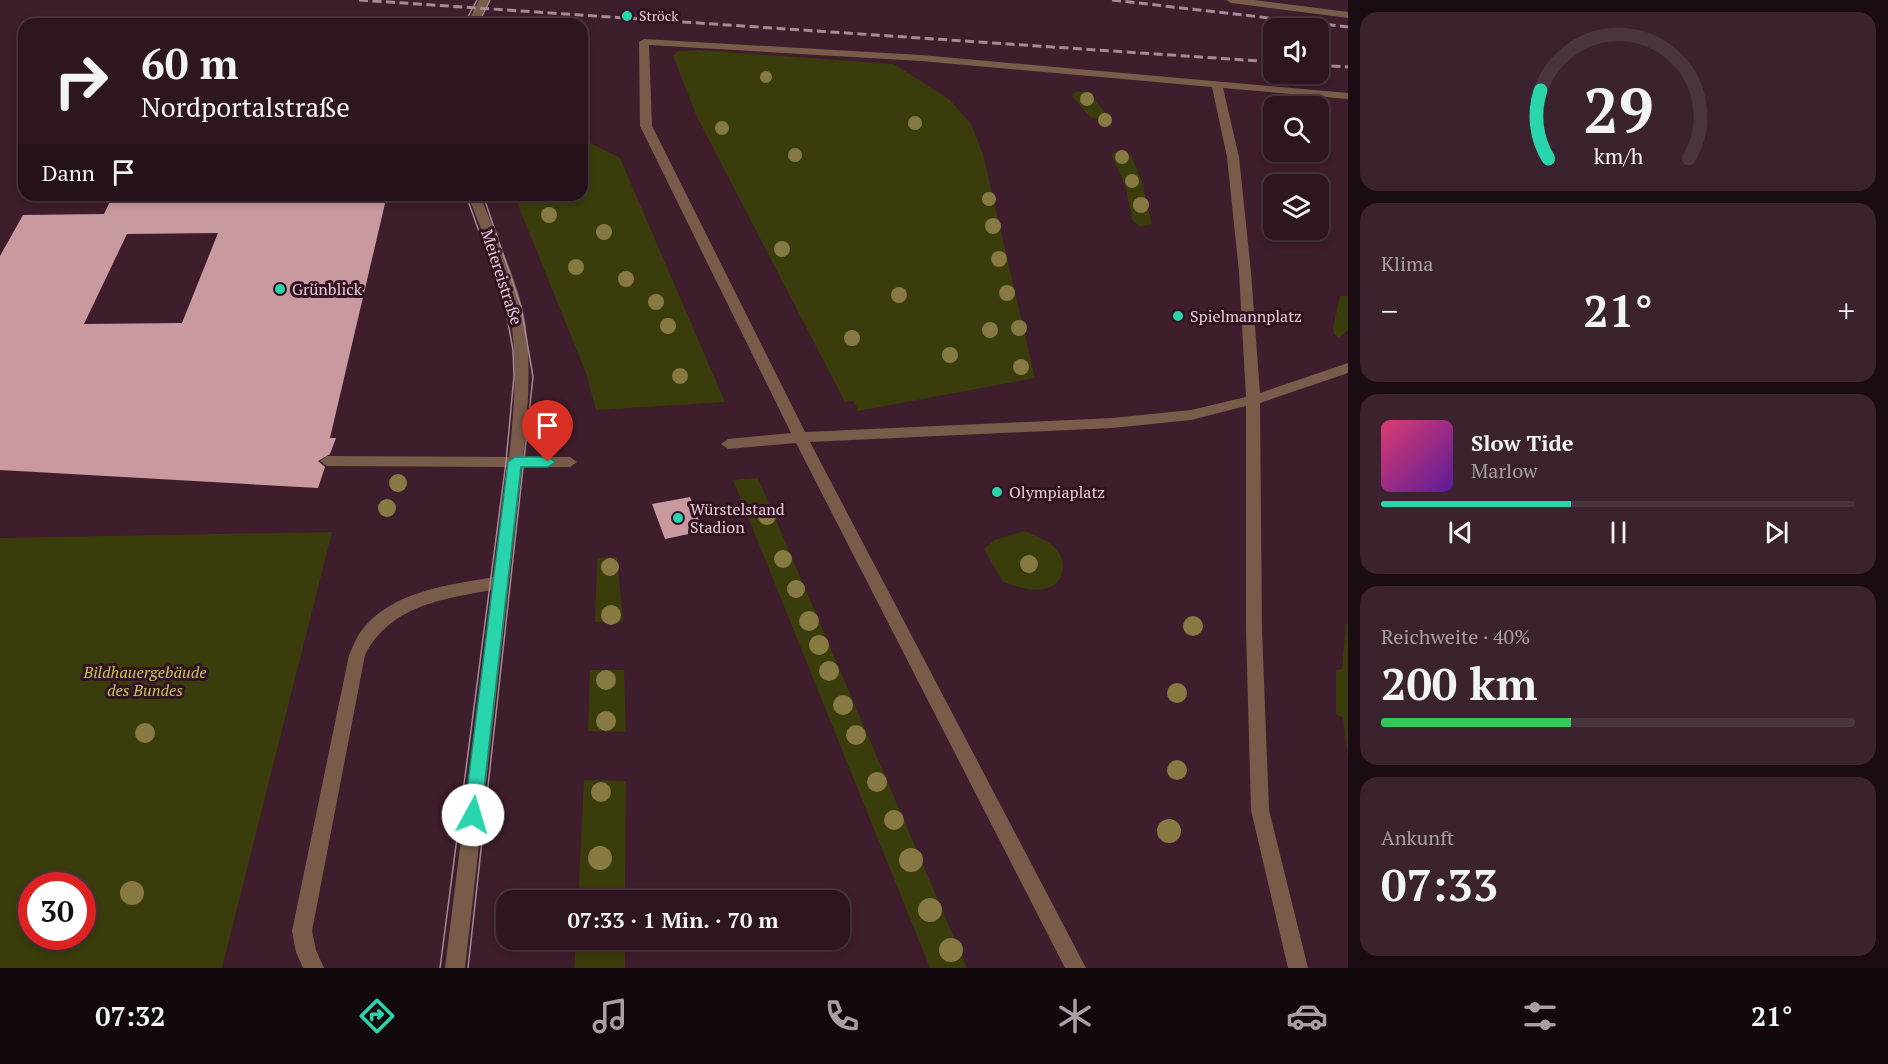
<!DOCTYPE html>
<html lang="de">
<head>
<meta charset="utf-8">
<style>
  body { margin:0; font-family:"PT Serif",serif; background:#3a232e; color:#f1f3f6; height:100vh; display:flex; flex-direction:column; font-size:22px; white-space:nowrap }
  * { box-sizing:border-box; margin:0 }
  p { font-size:20px; color:#a79fa5 }
  .icon { flex:none; width:33px; height:33px; fill:none; stroke:currentColor; stroke-width:2; stroke-linecap:round; stroke-linejoin:round }
  .map { position:relative; flex:1; overflow:hidden }
  .drawer { display:flex; flex-direction:column; gap:12px; padding:12px; background:#190c12; width:540px }
  .drawer>* { flex:none }
  .top-card { position:absolute; left:18px; top:18px; width:570px; height:183px; border-radius:18px; box-shadow:0 3px 9px #0003,0 0 0 2px #49353f; background:#2e1621; color:#f1f3f6; overflow:hidden }
  .fabs { position:absolute; left:1263px; top:18px; display:grid; gap:12px }
  .fabs a { display:grid; place-items:center; width:66px; height:66px; border-radius:12px; background:#2e1621; box-shadow:0 3px 9px #0003,0 0 0 2px #49353f; font-size:30px }
  .speed { position:absolute; left:18px; top:872px; display:flex; gap:12px; font-size:30px; font-weight:700; text-align:center }
  .speed>* { display:grid; place-content:center; width:78px; height:78px; border-radius:50%; background:#2e1621; box-shadow:0 3px 9px #0003,0 0 0 2px #49353f; line-height:1 }
  .speed .limit { border:9px solid #d22; background:#fff; color:#111 }
  .pin { position:absolute; display:grid; place-items:center; width:51px; height:51px; color:#fff; margin:-62px -26px; border-radius:50% 50% 50% 0; rotate:-45deg; box-shadow:0 0 6px #0007 }
  .pin .icon { rotate:45deg }
  .me { position:absolute; width:66px; margin:-33px; rotate:6deg; stroke-linejoin:round; filter:drop-shadow(0 0 4px #0008) }
  .turn { display:flex; align-items:center; gap:21px; height:126px; padding:0 24px; font-size:27px }
  .turn .icon { width:78px; height:78px; stroke-width:2.5 }
  .turn b { display:block; font-size:42px; line-height:51px }
  .then { display:flex; align-items:center; height:57px; padding:0 24px; background:#0003; gap:12px; font-size:22px }
  .big { font-size:45px; font-weight:700; line-height:1.1 }
  .drawer .widget { flex:1; display:flex; flex-direction:column; justify-content:center; gap:9px; min-width:0; padding:0 21px; border-radius:18px; background:#3a232e }
  .drawer .dial { align-items:center; gap:0 }
  .dial svg { height:156px; overflow:visible; fill:none; stroke:#49353f; stroke-width:7; stroke-linecap:round; text-anchor:middle }
  .dial text { fill:#f1f3f6; stroke:none }
  .song { display:flex; align-items:center; gap:18px }
  .cover { width:72px; height:72px; border-radius:9px; background:linear-gradient(135deg,hsl(340 70% 55%),hsl(270 70% 35%)) }
  .played { height:6px; border-radius:3px; background:linear-gradient(90deg,#29d5ac 40%,#49353f 40%) }
  .keys { display:flex; justify-content:space-around; direction:ltr }
  .heat { display:flex; justify-content:space-between; align-items:center; font-size:33px; direction:ltr }
  .charge { height:9px; border-radius:4px; background:linear-gradient(90deg,#34c759 40%,#49353f 0) }
  .trip { position:absolute; left:496px; top:890px; width:354px; height:60px; border-radius:18px; background:#2e1621; box-shadow:0 3px 9px #0003,0 0 0 2px #49353f; font-weight:700; line-height:60px; text-align:center }
  .menu { display:flex; height:96px; justify-content:space-around; align-items:center; background:#12090d; color:#a79fa5 }
  .menu .icon { width:42px; height:42px }
  .menu .on { color:#29d5ac }
  .menu b { font-size:27px; color:#f1f3f6 }
  main { display:flex; flex:1; min-height:0 }
  .map>svg:first-child { display:block }
</style>
</head>
<body>
<main>
<div class="map">
<svg width="1348" height="968" viewBox="0 0 1348 968">
  <rect width="100%" height="100%" fill="#3e1d2c"/>
  <!-- green -->
  <g fill="#3a3c0b" fill-rule="evenodd">
    <path d="M699,50L894,64L950,100L971,124L983,154L1035,378L858,411L854,401L845,402L697,117L673,56L678,51Z"/>
    <path d="M1078,91L1090,94L1110,118L1104,121L1090,117L1073,97L1072,94Z"/>
    <path d="M582,139L620,158L725,402L596,410L586,373L514,195H582Z"/>
    <path d="M1121,151L1131,155L1142,182L1152,224L1140,227L1132,220L1126,187L1111,154Z"/>
    <path d="M1340,296H1348V330L1339,338L1334,334L1333,328Z"/>
    <path d="M758,478L967,968H930L733,480Z"/>
    <path d="M1024,531C1034,535 1045,539 1053,546C1069,558 1066,585 1044,589C1030,592 1016,586 1003,582L984,549L994,540Z"/>
    <path d="M332,532L222,968H0V538ZM32,885H82V936H32Z"/>
    <path d="M617,557L623,622H595L597,558Z"/>
    <path d="M1346,624H1348V758L1343,718L1336,714V670L1342,669Z"/>
    <path d="M590,670H624L626,732L588,731Z"/>
    <path d="M584,780L626,781L625,900H578Z"/>
    <path d="M576,939H625V968H574Z"/>
  </g>
  <!-- building -->
  <g fill="#c8999e" fill-rule="evenodd">
    <path d="M113,195H387L330,438H336L330,454L318,461L325,467L318,488L0,470V256L23,215L104,214ZM218,233L182,323L84,324L127,234Z"/>
    <path d="M690,497L703,531L665,539L652,504Z"/>
  </g>
  <g fill="none" stroke-linecap="round" stroke-linejoin="round">
    <!-- minor -->
    <g fill="#795b49" fill-rule="evenodd">
      <path d="M479,0H489L477,24H467Z"/>
      <path d="M1226,0H1254L1348,12V18L1231,3Z"/>
      <path d="M644,39L921,55L1348,93V99L1223,88L1239,157L1251,272L1260,393L1348,363V373L1260,403L1262,630L1269,810L1308,968H1288L1251,810L1246,630V406L1191,420L1112,428L810,442L1086,968H1065L796,443L728,449L721,444L728,439L791,433L640,126L639,42ZM649,45L921,61L1212,87L1227,157L1239,272L1246,397L1191,410L1112,418L805,432L652,126Z"/>
      <path d="M468,195H480C495,235 520,284 526,327C531,370 528,413 523,457H570L577,462L570,467H522L465,968H445L492,590C442,599 390,606 365,655L312,931L316,950L324,968H303L296,952L292,931L349,655C353,647 356,637 362,630C392,591 448,585 494,577L507,467L327,466L320,461L327,456L509,457C514,413 517,371 512,327C508,287 482,234 468,195Z"/>
    </g>
    <!-- tram -->
    <g stroke="#a58a95" stroke-width="1.5">
      <path d="M464,24L477,0"/>
      <path d="M478,24L490,0"/>
      <path d="M440,968L506,462L514,376L513,350L504,301L466,195"/>
      <path d="M468,968L533,377L521,307L483,195"/>
    </g>
    <!-- rail -->
    <g stroke="#a58a95" stroke-width="3" stroke-dasharray="9 4.5" stroke-linecap="butt">
      <path d="M359,0L1274,62"/>
      <path d="M1112,0L1348,27"/>
      <path d="M1318,65L1348,67"/>
    </g>
  </g>
  <!-- trees -->
  <g fill="#867a42">
    <circle cx="766" cy="77" r="6"/>
    <circle cx="1087" cy="99" r="7"/>
    <circle cx="1105" cy="120" r="7"/>
    <circle cx="915" cy="123" r="7"/>
    <circle cx="722" cy="128" r="7"/>
    <circle cx="795" cy="155" r="7"/>
    <circle cx="1122" cy="157" r="7"/>
    <circle cx="1132" cy="181" r="7"/>
    <circle cx="989" cy="199" r="7"/>
    <circle cx="1141" cy="205" r="8"/>
    <circle cx="549" cy="215" r="8"/>
    <circle cx="993" cy="226" r="8"/>
    <circle cx="604" cy="232" r="8"/>
    <circle cx="782" cy="249" r="8"/>
    <circle cx="999" cy="259" r="8"/>
    <circle cx="576" cy="267" r="8"/>
    <circle cx="626" cy="279" r="8"/>
    <circle cx="1007" cy="293" r="8"/>
    <circle cx="899" cy="295" r="8"/>
    <circle cx="656" cy="302" r="8"/>
    <circle cx="668" cy="326" r="8"/>
    <circle cx="1019" cy="328" r="8"/>
    <circle cx="990" cy="330" r="8"/>
    <circle cx="852" cy="338" r="8"/>
    <circle cx="950" cy="355" r="8"/>
    <circle cx="1021" cy="367" r="8"/>
    <circle cx="680" cy="376" r="8"/>
    <circle cx="398" cy="483" r="9"/>
    <circle cx="387" cy="508" r="9"/>
    <circle cx="767" cy="516" r="9"/>
    <circle cx="783" cy="559" r="9"/>
    <circle cx="1029" cy="564" r="9"/>
    <circle cx="610" cy="567" r="9"/>
    <circle cx="796" cy="589" r="9"/>
    <circle cx="611" cy="615" r="10"/>
    <circle cx="809" cy="621" r="10"/>
    <circle cx="1193" cy="626" r="10"/>
    <circle cx="819" cy="645" r="10"/>
    <circle cx="829" cy="671" r="10"/>
    <circle cx="606" cy="680" r="10"/>
    <circle cx="1177" cy="693" r="10"/>
    <circle cx="843" cy="705" r="10"/>
    <circle cx="606" cy="721" r="10"/>
    <circle cx="145" cy="733" r="10"/>
    <circle cx="856" cy="735" r="10"/>
    <circle cx="1177" cy="770" r="10"/>
    <circle cx="877" cy="782" r="10"/>
    <circle cx="601" cy="792" r="10"/>
    <circle cx="894" cy="820" r="10"/>
    <circle cx="1169" cy="831" r="12"/>
    <circle cx="600" cy="858" r="12"/>
    <circle cx="911" cy="860" r="12"/>
    <circle cx="132" cy="893" r="12"/>
    <circle cx="930" cy="910" r="12"/>
    <circle cx="951" cy="950" r="12"/>
  </g>
  <!-- route -->
  <path fill="#29d5ac" stroke="#1b8a70" stroke-width="1.5" d="M515,457H548L555,462L548,467H521L481,815L479,820L473,823L467,820L464,815L508,462Z"/>
  <!-- markers -->
  <g fill="#29d5ac" stroke="#331323" stroke-width="2">
    <circle cx="627" cy="16" r="6"/>
    <circle cx="280" cy="289" r="6"/>
    <circle cx="1178" cy="316" r="6"/>
    <circle cx="997" cy="492" r="6"/>
    <circle cx="678" cy="518" r="6"/>
  </g>
  <g text-anchor="middle" stroke-width="6" stroke-linejoin="round" paint-order="stroke">
    <!-- far-poi labels -->
    <g font-size="14" fill="#e4cdd6" stroke="#331323" text-anchor="start">
      <text x="639" y="21">Ströck</text>
    </g>
    <!-- street labels -->
    <g font-size="16" fill="#e4cdd6" stroke="#331323">
      <text transform="translate(502 277) rotate(72)" y="6">Meiereistraße</text>
    </g>
    <!-- poi labels -->
    <g font-size="16" fill="#e4cdd6" stroke="#331323" text-anchor="start">
      <text x="292" y="295">Grünblick</text>
      <text x="1190" y="322">Spielmannplatz</text>
      <text x="1009" y="498">Olympiaplatz</text>
      <text x="690" y="515">Würstelstand<tspan x="690" dy="18">Stadion</tspan></text>
    </g>
    <!-- park labels -->
    <g font-size="16" font-style="italic" fill="#c1c754" stroke="#331323">
      <text x="145" y="678">Bildhauergebäude<tspan x="145" dy="18">des Bundes</tspan></text>
    </g>
  </g>
</svg>
<div class="fabs">
<a><svg class="icon" aria-label="sound" viewBox="0 0 24 24"><path d="M4 9h4l5-4v14l-5-4H4zM17 9q2 3 0 6"/></svg></a>
<a><svg class="icon" aria-label="search" viewBox="0 0 24 24"><circle cx="10" cy="10" r="6"/><path d="M15 15l6 6"/></svg></a>
<a><svg class="icon" aria-label="layers" viewBox="0 0 24 24"><path d="M12 4l9 5-9 5-9-5zM3 14l9 5 9-5"/></svg></a>
</div>
<div class="speed"><div class="limit">30</div></div>
<div class="pin" style="left:548px;top:462px;background:#d93025"><svg class="icon" aria-label="arrive" viewBox="0 0 24 24"><path d="M6 21V4h12l-3 4 3 4H6"/></svg></div>
<svg class="me" style="left:473px;top:815px" viewBox="-20 -20 40 40"><circle r="19" fill="#fff"/><path d="M0-13L10 11 0 6-10 11z" fill="#29d5ac"/></svg>
<div class="trip">07:33 · 1 Min. · 70 m</div>
<div class="top-card">
<div class="turn"><svg class="icon" aria-label="right" viewBox="0 0 24 24"><path d="M7 20v-9h11M14 6l5 5-5 5"/></svg><div><b>60 m</b>Nordportalstraße</div></div>
<div class="then">Dann<svg class="icon" aria-label="arrive" viewBox="0 0 24 24"><path d="M6 21V4h12l-3 4 3 4H6"/></svg></div>
</div>
</div>
<section class="drawer">
<div class="widget dial"><svg viewBox="0 0 100 80">
<path d="M14 69A42 42 0 1 1 86 69"/>
<path d="M14 69A42 42 0 0 1 10 34" stroke="#29d5ac"/>
<text x="50" y="56" font-size="32" font-weight="700">29</text>
<text x="50" y="72" font-size="11">km/h</text>
</svg></div>
<div class="widget"><p>Klima</p>
<div class="heat"><a>−</a><b class="big">21°</b><a>+</a></div>
</div>
<div class="widget">
<div class="song"><i class="cover"></i><div><b>Slow Tide</b><p>Marlow</p></div></div>
<div class="played"></div>
<div class="keys"><svg class="icon" aria-label="previous" viewBox="0 0 24 24"><path d="M18 5L8 12l10 7zM5 5v14"/></svg><svg class="icon" aria-label="pause" viewBox="0 0 24 24"><path d="M8 5v14M16 5v14"/></svg><svg class="icon" aria-label="next" viewBox="0 0 24 24"><path d="M6 5l10 7-10 7zM19 5v14"/></svg></div>
</div>
<div class="widget"><p>Reichweite · 40%</p><b class="big">200 km</b><div class="charge"></div></div>
<div class="widget"><p>Ankunft</p><b class="big">07:33</b></div>
</section>
</main>
<nav class="menu">
<b>07:32</b>
<svg class="icon on" aria-label="directions" viewBox="0 0 24 24"><path d="M12 3l9 9-9 9-9-9zM9 14v-3h6M13 9l2 2-2 2"/></svg>
<svg class="icon" aria-label="music" viewBox="0 0 24 24"><path d="M9 18V5l10-2v13"/><circle cx="6" cy="18" r="3"/><circle cx="16" cy="16" r="3"/></svg>
<svg class="icon" aria-label="phone" viewBox="0 0 24 24"><path d="M5 4h4l2 5-3 2q2 4 5 5l2-3 5 2v4C11 20 4 13 5 4z"/></svg>
<svg class="icon" aria-label="climate" viewBox="0 0 24 24"><path d="M12 3v18M4 7l16 10M4 17L20 7"/></svg>
<svg class="icon" aria-label="car" viewBox="0 0 24 24"><path d="M5 17H2v-5l4-1 3-4h7l3 4 3 1v5h-3M9 17h6M6 11h13"/><circle cx="7" cy="17" r="2"/><circle cx="17" cy="17" r="2"/></svg>
<svg class="icon" aria-label="filters" viewBox="0 0 24 24"><path d="M4 7h16M4 17h16"/><circle cx="9" cy="7" r="2"/><circle cx="15" cy="17" r="2"/></svg>
<b>21°</b>
</nav>
</body>
</html>
